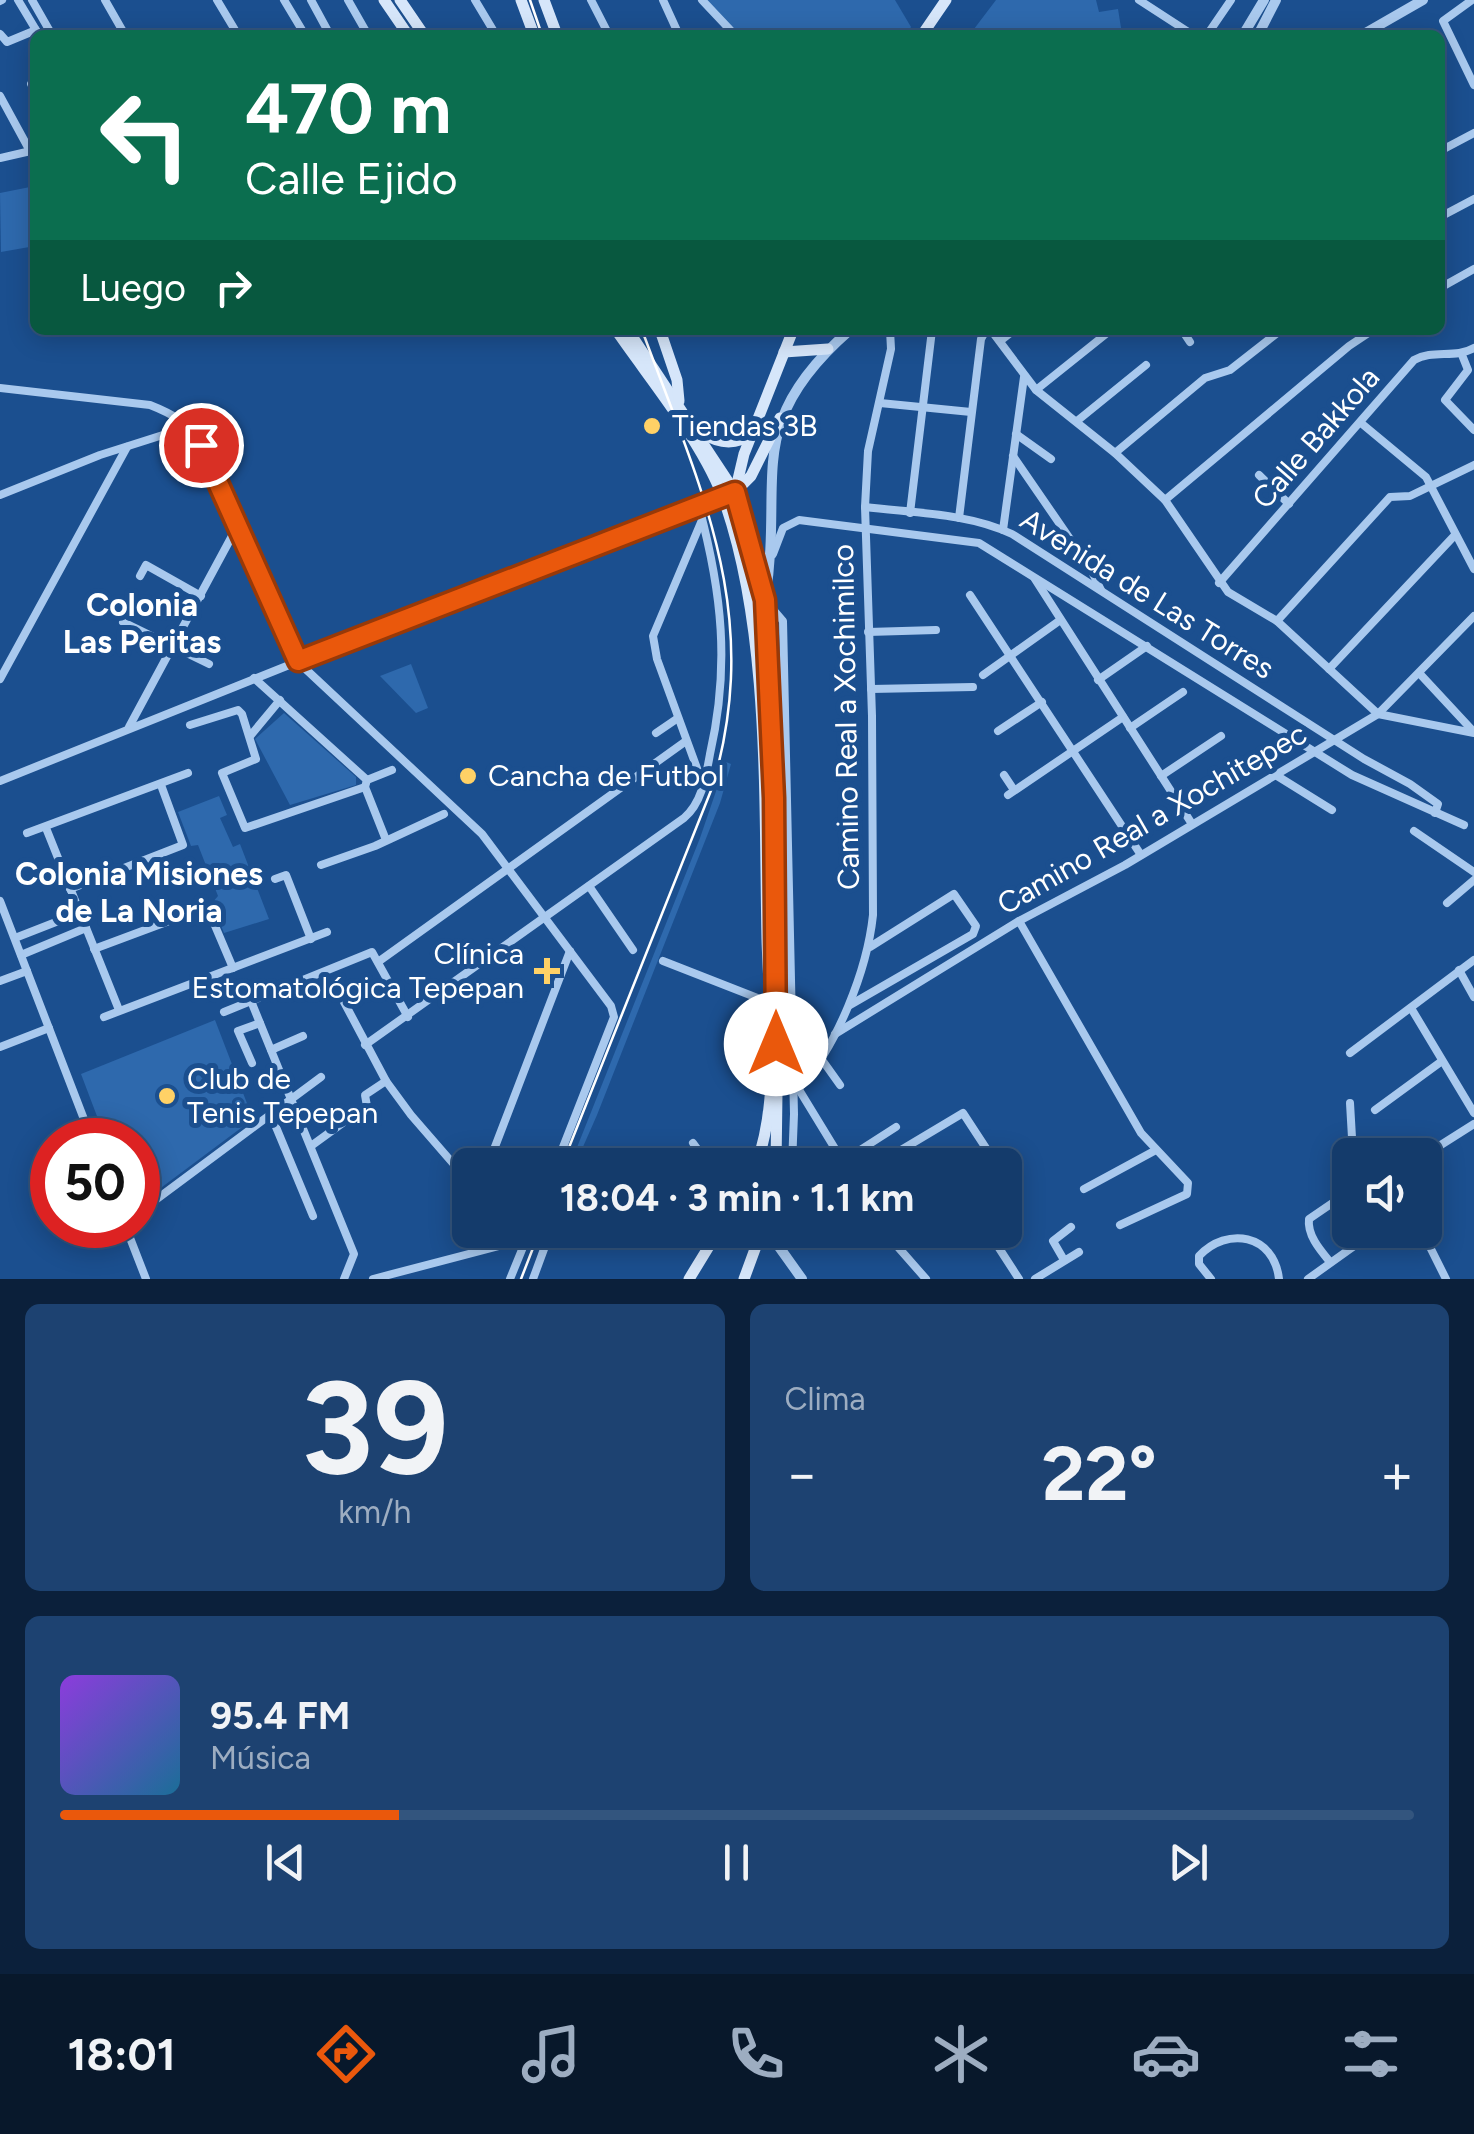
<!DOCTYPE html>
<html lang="es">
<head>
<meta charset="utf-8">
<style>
  body { margin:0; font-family:Figtree,sans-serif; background:#1d4271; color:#f1f3f6; height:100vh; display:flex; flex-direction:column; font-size:38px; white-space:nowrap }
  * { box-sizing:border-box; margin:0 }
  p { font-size:32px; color:#9dadc1 }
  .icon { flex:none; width:55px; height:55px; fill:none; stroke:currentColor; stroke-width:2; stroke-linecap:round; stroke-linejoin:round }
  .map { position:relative; height:1279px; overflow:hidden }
  .details { display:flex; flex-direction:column; gap:25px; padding:25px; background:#0b203b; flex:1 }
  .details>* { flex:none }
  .hud { position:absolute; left:30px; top:30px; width:1415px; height:305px; border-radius:15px; box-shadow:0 5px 25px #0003,0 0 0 2px #33557e; background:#0b6e4f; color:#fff; overflow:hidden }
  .tools { position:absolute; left:1332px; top:1138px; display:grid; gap:20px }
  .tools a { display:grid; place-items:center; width:110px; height:110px; border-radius:15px; background:#143b6b; box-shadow:0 5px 25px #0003,0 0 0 2px #33557e; font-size:50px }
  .speed { position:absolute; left:30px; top:1118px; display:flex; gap:20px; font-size:50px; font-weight:700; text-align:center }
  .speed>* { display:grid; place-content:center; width:130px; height:130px; border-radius:50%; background:#143b6b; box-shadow:0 5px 25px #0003,0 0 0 2px #33557e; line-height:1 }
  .speed .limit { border:15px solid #d22; background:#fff; color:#111 }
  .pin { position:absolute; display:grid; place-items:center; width:85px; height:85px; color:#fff; margin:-42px; border:5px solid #fff; border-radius:50%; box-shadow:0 2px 10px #0007 }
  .me { position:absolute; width:110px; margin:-55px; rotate:0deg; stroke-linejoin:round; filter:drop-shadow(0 0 8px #0008) }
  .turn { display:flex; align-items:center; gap:35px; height:210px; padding:0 50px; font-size:45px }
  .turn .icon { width:130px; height:130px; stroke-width:2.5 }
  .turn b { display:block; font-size:70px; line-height:85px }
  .then { display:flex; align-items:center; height:95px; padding:0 50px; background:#0003; gap:20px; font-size:38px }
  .big { font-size:75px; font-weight:700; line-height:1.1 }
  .details .tile { flex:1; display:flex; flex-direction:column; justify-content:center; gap:15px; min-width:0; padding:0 35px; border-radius:15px; background:#1d4271 }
  .details .dial { align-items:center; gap:0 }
  .dial b { font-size:130px; line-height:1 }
  .song { display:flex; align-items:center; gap:30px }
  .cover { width:120px; height:120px; border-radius:15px; background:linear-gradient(135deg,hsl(270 70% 55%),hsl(200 70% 35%)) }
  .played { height:10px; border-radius:5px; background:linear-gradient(90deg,#ea580c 25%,#33557e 25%) }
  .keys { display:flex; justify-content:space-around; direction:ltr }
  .heat { display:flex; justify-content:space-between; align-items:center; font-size:55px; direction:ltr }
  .details .tiles { flex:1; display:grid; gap:25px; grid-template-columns:1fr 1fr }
  .tile:last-child { grid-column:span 2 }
  .trip { position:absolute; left:452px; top:1148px; width:570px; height:100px; border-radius:15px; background:#143b6b; box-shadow:0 5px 25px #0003,0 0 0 2px #33557e; font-weight:700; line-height:100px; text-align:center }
  .dock { display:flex; height:160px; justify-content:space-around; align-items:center; background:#08182b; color:#9dadc1 }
  .dock .icon { width:70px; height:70px }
  .dock .current { color:#ea580c }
  .dock b { font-size:45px; color:#f1f3f6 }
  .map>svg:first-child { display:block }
</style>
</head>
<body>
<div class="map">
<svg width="1474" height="1279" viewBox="0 0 1474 1279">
  <rect width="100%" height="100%" fill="#1b4f8f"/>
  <!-- green -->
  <g fill="#2e69ad">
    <path d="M704,0H895L911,27L906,35H733Z"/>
    <path d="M996,0H1096L1099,12L1118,9L1122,34L983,35L974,29Z"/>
    <path d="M35,186V246L1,252L0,193Z"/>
    <path d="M411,664L428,708L416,713L380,676Z"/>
    <path d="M284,713L356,777V785L290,805L255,739Z"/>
    <path d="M726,762L731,764L720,803L597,1115L575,1165H570L700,838Z"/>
    <path d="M219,796L227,815L220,818L233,847L240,844L269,919L224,933L212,903L218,896L198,845L191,846L178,812Z"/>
    <path d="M215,1020L253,1119L138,1205V1140H106L81,1074Z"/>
  </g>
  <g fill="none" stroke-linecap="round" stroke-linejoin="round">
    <!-- minor -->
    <g stroke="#a9c9ee" stroke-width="8">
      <path d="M18,0L39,35"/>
      <path d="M32,0L52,35"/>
      <path d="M105,0L125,35"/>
      <path d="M217,0L238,35"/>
      <path d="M284,0L305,35"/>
      <path d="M311,0L330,35"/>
      <path d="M348,0L368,35"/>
      <path d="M475,0L496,35"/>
      <path d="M591,0L609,35"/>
      <path d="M663,0L679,35"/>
      <path d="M702,0L735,35"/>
      <path d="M1139,0L1193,35"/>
      <path d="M1472,0L1443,21L1474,85"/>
      <path d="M0,1L2,0"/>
      <path d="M0,34L7,42L36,30"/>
      <path d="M1207,35L1231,0"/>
      <path d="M35,81L31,84L35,93"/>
      <path d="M0,96L30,151"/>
      <path d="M1440,151L1474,133"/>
      <path d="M0,158L35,150"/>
      <path d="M1440,217L1474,199"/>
      <path d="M1440,288L1474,269"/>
      <path d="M991,330L1036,390L1115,453L1165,500L1228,592L1277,621L1378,714L1474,733"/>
      <path d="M1182,330L1190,342"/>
      <path d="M1000,341L1014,330"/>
      <path d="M1462,355L1468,370L1445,400L1474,430"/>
      <path d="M0,388L150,405C173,414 189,423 201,445L297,661L482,834L611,1006L614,1017L556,1165"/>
      <path d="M1036,390L1111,330"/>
      <path d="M880,403L971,412"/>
      <path d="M1077,421L1146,365"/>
      <path d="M1361,423L1426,477L1474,569"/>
      <path d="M1016,434L1051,459"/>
      <path d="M1115,453L1205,378L1230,370L1281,330"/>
      <path d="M1013,456L1090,568L1101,590"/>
      <path d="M1259,475L1289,504"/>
      <path d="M0,495L100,455L188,427"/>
      <path d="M1165,500L1349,346L1373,330"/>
      <path d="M865,507C913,513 968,513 1012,534L1364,759L1410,784L1438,804L1435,813"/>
      <path d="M910,513L932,330"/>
      <path d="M959,518L981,339L986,330"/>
      <path d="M1003,530L1024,377"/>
      <path d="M773,554L783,528L799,520L979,543L1352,775L1464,825"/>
      <path d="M140,576L146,565L201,596"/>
      <path d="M1035,579L1192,824"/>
      <path d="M1219,583L1414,360C1433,349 1455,359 1474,348"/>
      <path d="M970,595L1141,855"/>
      <path d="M765,600L783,621L794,1114L792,1165"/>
      <path d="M1277,621L1390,497L1410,496L1474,465"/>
      <path d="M123,622L209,664"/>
      <path d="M868,632L936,630"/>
      <path d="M1329,669L1455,535"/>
      <path d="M1420,674L1474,732"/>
      <path d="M983,675L1059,621"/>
      <path d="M254,678L367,780"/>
      <path d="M0,679L127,447"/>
      <path d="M1098,680L1147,646"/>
      <path d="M871,689L973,687"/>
      <path d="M190,725L238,710L242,714L256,759L222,773L245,828L365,787L367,780L392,770"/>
      <path d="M129,727L232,536L239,533"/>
      <path d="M1130,728L1183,692"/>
      <path d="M998,731L1042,702"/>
      <path d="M656,733L678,718"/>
      <path d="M251,735L280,700"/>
      <path d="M1274,774L1332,810"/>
      <path d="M1004,775L1014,790"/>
      <path d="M1161,776L1221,736"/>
      <path d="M0,781L444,603L723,498"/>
      <path d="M702,782L657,659L653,636L702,520"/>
      <path d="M365,787L386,840"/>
      <path d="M1008,795L1123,717"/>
      <path d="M46,828L119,1010"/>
      <path d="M1414,831L1474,872"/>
      <path d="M27,833L188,773"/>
      <path d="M321,865L375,846L444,814"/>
      <path d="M275,879L286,875L311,939"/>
      <path d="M589,886L633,950"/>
      <path d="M70,889L183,845L161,785"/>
      <path d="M0,901L92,1140"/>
      <path d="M1447,903L1474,880"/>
      <path d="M1019,921L1141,1133L1188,1183L1187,1194L1120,1225"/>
      <path d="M15,938L79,913"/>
      <path d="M94,949L204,908L210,914L233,968"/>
      <path d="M21,955L86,928"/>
      <path d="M663,961L768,1002"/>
      <path d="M378,962L686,741"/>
      <path d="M1459,970L1474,997"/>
      <path d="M0,981L27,971"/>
      <path d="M251,1001L354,1254L344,1279"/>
      <path d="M344,1002L386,1081L411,1115L470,1183"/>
      <path d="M850,1005L973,934L976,926L954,894L870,947"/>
      <path d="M1411,1008L1474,1113"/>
      <path d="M224,1012L372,952L408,1017"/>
      <path d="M104,1017L327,932"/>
      <path d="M835,1034L1019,921L1125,865L1378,714L1474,616"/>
      <path d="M365,1045L684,818C702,803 706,776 710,754C730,666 722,593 699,507"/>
      <path d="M0,1047L49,1028"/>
      <path d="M271,1050L303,1036"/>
      <path d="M1350,1053L1474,960"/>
      <path d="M820,1057L840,1085"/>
      <path d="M252,1063L238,1031L260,1023"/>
      <path d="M798,1088L845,1165"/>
      <path d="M799,1088C837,1046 867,971 873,915L872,716L865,507L868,451L891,349L890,330"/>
      <path d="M1350,1103L1353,1155"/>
      <path d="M1375,1110L1442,1061"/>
      <path d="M368,1112L365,1095L386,1081"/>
      <path d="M271,1115L313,1216"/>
      <path d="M693,1143L709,1165"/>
      <path d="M311,1146L344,1122"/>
      <path d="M1425,1155L1474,1124"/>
      <path d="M843,1161L896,1127"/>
      <path d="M488,1165L570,951"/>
      <path d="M876,1165L963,1113L997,1165"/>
      <path d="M1084,1189L1156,1150"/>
      <path d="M138,1213L321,1077"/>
      <path d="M125,1225L146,1279"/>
      <path d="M497,1230L503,1245"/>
      <path d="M883,1230L926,1279"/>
      <path d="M887,1237L903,1230"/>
      <path d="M1428,1243L1446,1279"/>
      <path d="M997,1245L1019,1279"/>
      <path d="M1064,1260L1053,1241L1071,1227"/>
      <path d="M1330,1262C1320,1250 1307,1235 1309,1219L1350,1191"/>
      <path d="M373,1279L503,1245"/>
      <path d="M510,1279L530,1230"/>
      <path d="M533,1279L551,1230"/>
      <path d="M1035,1279L1079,1252"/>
      <path d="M1211,1279L1199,1264V1256C1227,1226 1274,1234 1279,1279"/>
      <path d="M1308,1279L1364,1239"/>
    </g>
    <!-- tertiary -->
    <g stroke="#a9c9ee" stroke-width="10">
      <path d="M1243,35L1264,0"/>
      <path d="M1258,35L1276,0"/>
      <path d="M1362,35L1423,0"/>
      <path d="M765,599C785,478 740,426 850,330"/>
      <path d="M767,1230L802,1279"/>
    </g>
    <!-- secondary -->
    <g stroke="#d6e6fa" stroke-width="11">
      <path d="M384,0L408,35"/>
      <path d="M400,0L424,35"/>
      <path d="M521,0L534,35"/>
      <path d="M544,0L557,35"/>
      <path d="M922,35L946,0"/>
      <path d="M616,330C651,381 705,445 725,503C770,633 764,801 767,939C769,1011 781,1098 756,1165"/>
      <path d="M628,330L735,492L765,600L774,798L776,984"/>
      <path d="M660,330L677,380L679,401"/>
      <path d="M784,352L828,349"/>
      <path d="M702,433C719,444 736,446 753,433"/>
      <path d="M736,491L751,476L780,418"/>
      <path d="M735,492L744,454L793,330"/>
      <path d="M776,1165L777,1093"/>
      <path d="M689,1279L719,1230"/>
      <path d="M744,1279L762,1230"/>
    </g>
    <!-- tram -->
    <g stroke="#fff" stroke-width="2.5">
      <path d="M530,0L542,35"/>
      <path d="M562,1165L712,788C764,614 701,490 642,330"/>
      <path d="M521,1279L540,1230"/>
    </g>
  </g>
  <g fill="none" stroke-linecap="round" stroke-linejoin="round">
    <!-- route casing -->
    <g stroke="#983908" stroke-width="25">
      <path id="route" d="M201,445L298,661L735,492L765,600L774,798L776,1044"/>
    </g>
    <!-- route -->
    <use href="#route" stroke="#ea580c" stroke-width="18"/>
  </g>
  <!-- markers -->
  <g fill="#ffd166" stroke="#1b4f8f" stroke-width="4">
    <circle cx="652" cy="426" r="10"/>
    <circle cx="468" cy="776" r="10"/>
    <path d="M542 956h10v10h10v10h-10v10h-10v-10h-10v-10h10z"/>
    <circle cx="167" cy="1096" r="10"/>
  </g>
  <g text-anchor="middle" stroke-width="10" stroke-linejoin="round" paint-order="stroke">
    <!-- poi labels -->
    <g font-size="30" fill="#fff" stroke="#1b4f8f" text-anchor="start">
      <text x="672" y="436">Tiendas 3B</text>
      <text x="488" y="786">Cancha de Futbol</text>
      <text x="524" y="964" text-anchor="end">Clínica<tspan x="524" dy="34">Estomatológica Tepepan</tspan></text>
      <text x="187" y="1089">Club de<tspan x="187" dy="34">Tenis Tepepan</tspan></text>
    </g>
    <!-- street labels -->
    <g font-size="30" fill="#fff" stroke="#1b4f8f">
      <text transform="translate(1316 438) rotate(-49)" y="10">Calle Bakkola</text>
      <text transform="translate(1147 594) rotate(32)" y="10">Avenida de Las Torres</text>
      <text transform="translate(846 717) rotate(-91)" y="10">Camino Real a Xochimilco</text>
      <text transform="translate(1152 819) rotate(-30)" y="10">Camino Real a Xochitepec</text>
    </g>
    <!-- neighbourhood labels -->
    <g font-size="32" font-weight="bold" fill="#fff" stroke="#1b4f8f">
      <text x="142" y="616">Colonia<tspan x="142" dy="37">Las Peritas</tspan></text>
      <text x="139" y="885">Colonia Misiones<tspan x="139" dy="37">de La Noria</tspan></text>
    </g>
  </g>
</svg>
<div class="tools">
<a><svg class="icon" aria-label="sound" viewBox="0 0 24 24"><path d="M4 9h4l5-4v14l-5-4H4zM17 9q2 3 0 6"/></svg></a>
</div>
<div class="speed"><div class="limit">50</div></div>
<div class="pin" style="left:201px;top:445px;background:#d93025"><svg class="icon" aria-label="arrive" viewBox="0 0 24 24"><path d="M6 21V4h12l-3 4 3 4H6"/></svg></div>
<svg class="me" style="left:776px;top:1044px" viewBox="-20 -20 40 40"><circle r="19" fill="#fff"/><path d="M0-13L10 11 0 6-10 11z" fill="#ea580c"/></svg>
<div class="trip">18:04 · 3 min · 1.1 km</div>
<div class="hud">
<div class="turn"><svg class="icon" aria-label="left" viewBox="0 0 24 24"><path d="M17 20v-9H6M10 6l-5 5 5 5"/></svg><div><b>470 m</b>Calle Ejido</div></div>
<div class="then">Luego<svg class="icon" aria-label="right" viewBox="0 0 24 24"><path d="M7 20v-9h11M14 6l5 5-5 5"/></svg></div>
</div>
</div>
<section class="details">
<div class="tiles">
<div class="tile dial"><b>39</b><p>km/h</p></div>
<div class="tile"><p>Clima</p>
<div class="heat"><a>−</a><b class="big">22°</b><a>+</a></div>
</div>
<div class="tile">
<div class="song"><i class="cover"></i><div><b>95.4 FM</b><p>Música</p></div></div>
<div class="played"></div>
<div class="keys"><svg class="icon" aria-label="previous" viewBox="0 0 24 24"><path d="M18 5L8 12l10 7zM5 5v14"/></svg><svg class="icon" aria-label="pause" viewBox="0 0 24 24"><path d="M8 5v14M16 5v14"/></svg><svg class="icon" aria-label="next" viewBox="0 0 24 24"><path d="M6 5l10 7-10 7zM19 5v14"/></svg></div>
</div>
</div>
</section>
<nav class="dock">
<b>18:01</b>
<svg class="icon current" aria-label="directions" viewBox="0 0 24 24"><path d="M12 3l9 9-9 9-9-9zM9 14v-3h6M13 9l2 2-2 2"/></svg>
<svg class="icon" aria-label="music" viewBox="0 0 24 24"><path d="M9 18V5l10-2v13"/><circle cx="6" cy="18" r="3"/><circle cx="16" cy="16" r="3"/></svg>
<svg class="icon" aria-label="phone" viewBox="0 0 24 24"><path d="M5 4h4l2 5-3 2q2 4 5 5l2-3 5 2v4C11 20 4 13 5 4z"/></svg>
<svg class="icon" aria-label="climate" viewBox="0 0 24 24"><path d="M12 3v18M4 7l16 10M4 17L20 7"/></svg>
<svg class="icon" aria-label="car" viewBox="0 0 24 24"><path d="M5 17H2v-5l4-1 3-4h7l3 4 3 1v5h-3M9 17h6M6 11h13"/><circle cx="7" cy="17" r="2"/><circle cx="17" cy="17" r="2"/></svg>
<svg class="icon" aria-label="filters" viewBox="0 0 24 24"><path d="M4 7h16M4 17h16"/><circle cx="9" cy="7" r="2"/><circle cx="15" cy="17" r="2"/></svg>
</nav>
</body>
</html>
